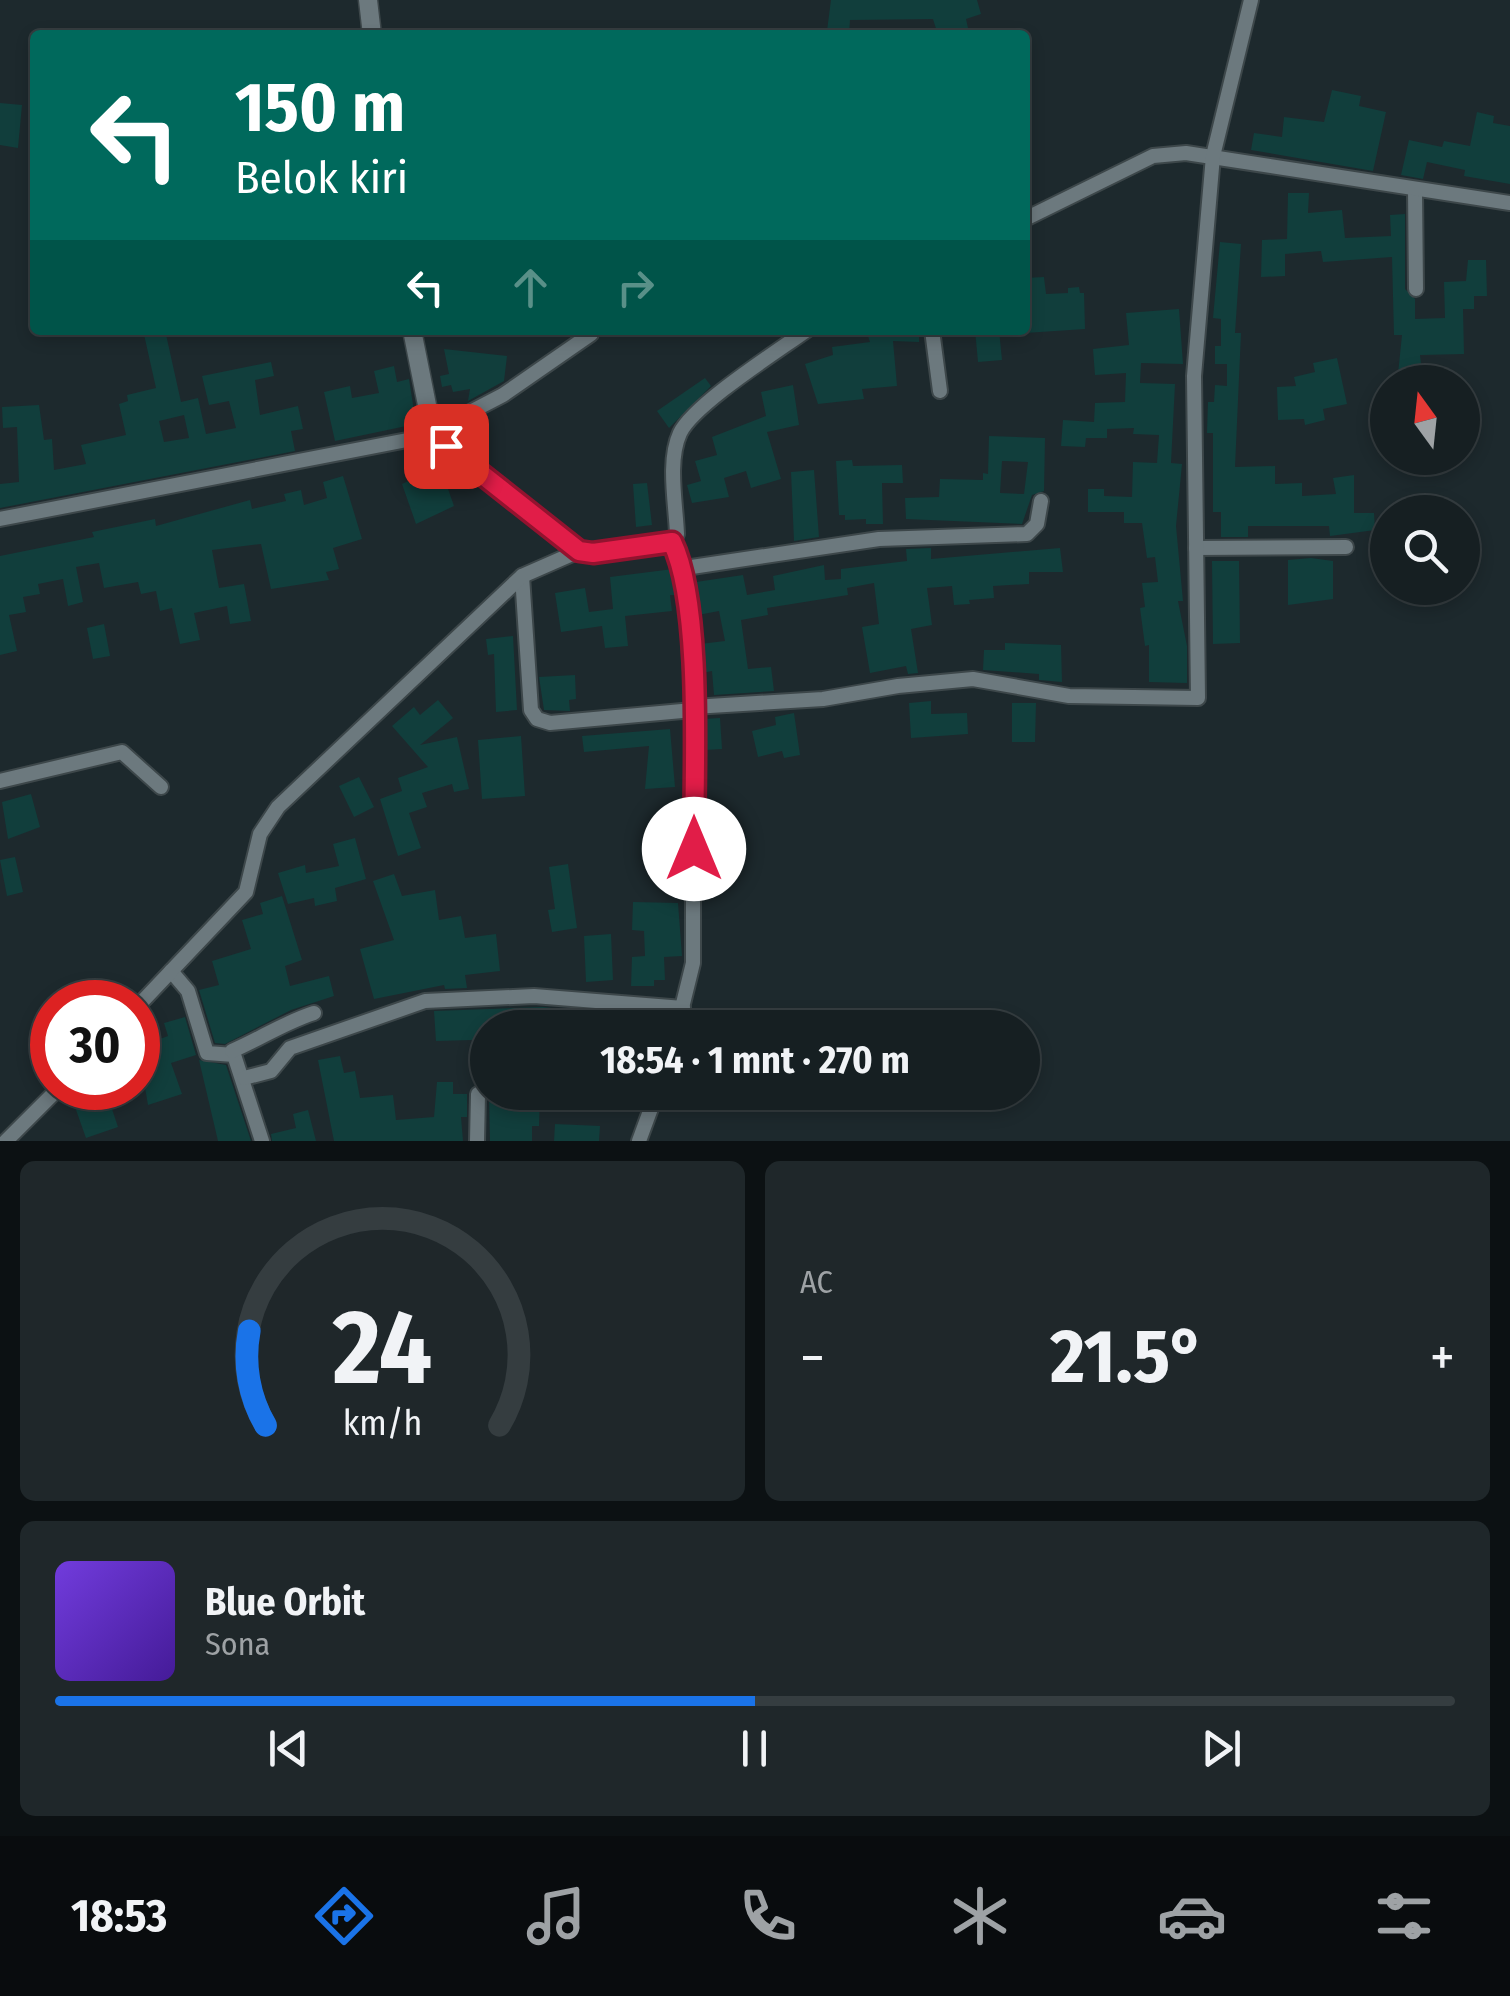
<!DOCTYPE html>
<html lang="id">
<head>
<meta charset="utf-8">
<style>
  body { margin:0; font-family:"Fira Sans Condensed",sans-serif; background:#1f272a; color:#f1f3f6; height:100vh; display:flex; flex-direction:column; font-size:38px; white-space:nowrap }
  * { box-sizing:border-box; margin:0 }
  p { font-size:32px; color:#9ea2a5 }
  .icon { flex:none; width:55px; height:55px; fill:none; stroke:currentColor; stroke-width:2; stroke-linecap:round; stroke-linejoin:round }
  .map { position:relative; height:1141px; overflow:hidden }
  .details { display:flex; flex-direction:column; gap:20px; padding:20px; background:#0c1113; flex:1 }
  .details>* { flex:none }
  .top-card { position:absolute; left:30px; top:30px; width:1000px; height:305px; border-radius:10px; box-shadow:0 5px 15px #0003,0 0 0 2px #353d40; background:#00695c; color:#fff; overflow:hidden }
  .needle { width:65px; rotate:345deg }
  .buttons { position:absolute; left:1370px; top:365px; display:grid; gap:20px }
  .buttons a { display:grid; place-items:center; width:110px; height:110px; border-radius:50%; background:#161f22; box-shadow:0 5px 15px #0003,0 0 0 2px #353d40; font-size:50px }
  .speed { position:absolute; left:30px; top:980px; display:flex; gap:20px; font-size:50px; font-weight:700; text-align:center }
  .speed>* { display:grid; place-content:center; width:130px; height:130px; border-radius:50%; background:#161f22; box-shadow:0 5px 15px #0003,0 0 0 2px #353d40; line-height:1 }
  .speed .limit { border:15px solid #d22; background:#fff; color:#111 }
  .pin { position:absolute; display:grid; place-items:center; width:85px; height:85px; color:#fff; margin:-42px; border-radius:20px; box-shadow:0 5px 15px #0006 }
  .me { position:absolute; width:110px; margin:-55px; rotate:0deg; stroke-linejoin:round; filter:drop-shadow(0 0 8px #0008) }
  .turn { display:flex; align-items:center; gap:35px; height:210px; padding:0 40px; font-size:45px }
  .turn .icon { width:130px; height:130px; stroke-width:2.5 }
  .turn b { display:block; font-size:70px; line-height:85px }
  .lanes { display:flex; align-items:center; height:95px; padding:0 40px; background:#0003; justify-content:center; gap:50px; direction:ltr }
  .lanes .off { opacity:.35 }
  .big { font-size:75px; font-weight:700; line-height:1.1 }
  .details .widget { flex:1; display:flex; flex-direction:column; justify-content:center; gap:15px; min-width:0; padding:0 35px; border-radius:15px; background:#1f272a }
  .details .dial { align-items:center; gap:0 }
  .dial svg { height:260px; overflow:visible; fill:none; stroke:#353d40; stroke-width:7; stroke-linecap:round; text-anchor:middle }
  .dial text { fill:#f1f3f6; stroke:none }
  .song { display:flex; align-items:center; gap:30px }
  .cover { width:120px; height:120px; border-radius:15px; background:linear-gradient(135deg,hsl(260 70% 55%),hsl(260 70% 35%)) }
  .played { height:10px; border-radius:5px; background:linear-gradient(90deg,#1a73e8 50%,#353d40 50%) }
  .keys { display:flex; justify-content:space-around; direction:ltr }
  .heat { display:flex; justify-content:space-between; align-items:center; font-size:55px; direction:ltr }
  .details .tiles { flex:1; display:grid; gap:20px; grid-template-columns:1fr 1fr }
  .widget:last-child { grid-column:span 2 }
  .trip { position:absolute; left:470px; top:1010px; width:570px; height:100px; border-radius:50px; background:#161f22; box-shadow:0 5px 15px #0003,0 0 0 2px #353d40; font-weight:700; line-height:100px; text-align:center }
  .menu { display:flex; height:160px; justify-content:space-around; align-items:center; background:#090c0e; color:#9ea2a5 }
  .menu .icon { width:70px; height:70px }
  .menu .on { color:#1a73e8 }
  .menu b { font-size:45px; color:#f1f3f6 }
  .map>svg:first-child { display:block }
</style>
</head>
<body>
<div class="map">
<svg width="1510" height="1141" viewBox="0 0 1510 1141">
  <rect width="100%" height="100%" fill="#1d292d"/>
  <!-- building -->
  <g fill="#113e3c" fill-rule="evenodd">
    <path d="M831,0H977L981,14L966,19L968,28L938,35L933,19L850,20L849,34L827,31Z"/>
    <path d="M1332,90L1361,96L1359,106L1386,112L1373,171L1251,150L1254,133L1282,137L1284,117L1324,122Z"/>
    <path d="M0,103L22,105L18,148L0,145Z"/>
    <path d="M1477,112L1494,116L1493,123L1510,126V184L1464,176L1465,170L1427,162L1423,179L1401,175L1409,140L1442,147L1444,141L1470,146Z"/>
    <path d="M1288,193H1309L1308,213L1342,210L1345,238L1391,236L1390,215L1405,214V289L1415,299V319L1445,318L1444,282L1466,281L1468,260H1486L1487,296H1474V309H1463L1464,354L1420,355L1422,372L1398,374L1402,335H1394L1392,257L1323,262L1321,251L1285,254V276L1261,277L1262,240L1287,239Z"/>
    <path d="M1220,242L1241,244L1235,333H1241L1235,467L1275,466V484L1302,483V496L1336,494L1333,478L1354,475V513H1374L1375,530L1330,536L1329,526H1248V537H1221V512H1213V433H1207L1208,402H1214L1215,385L1227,386V364H1215V346H1221V319L1213,318Z"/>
    <path d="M1044,277L1046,294L1068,293V288L1079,287L1080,293H1084L1085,329L1025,333V278Z"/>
    <path d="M1179,309L1183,364L1141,363L1140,383L1175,384L1171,463L1182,464L1176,526L1183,601H1178L1187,646V683L1149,682V645L1145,646L1140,608L1145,607L1142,583L1158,582L1155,557L1147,558L1142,523H1124V512H1088V489H1104V496L1132,497L1133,462L1157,463L1159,435L1133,434L1134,428L1107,429V438H1086L1085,447L1061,446L1063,420L1094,422L1095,403L1125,402L1126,373L1095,375L1093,349L1129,345L1126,313Z"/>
    <path d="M143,330H165L181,402L198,398L206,434L236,428L229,401L209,405L202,376L271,362L274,376L255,380L260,415L298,406L303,429L291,431L295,451L0,508V484L19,482L17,427L3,428L2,407L39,405L44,440L52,439L54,470L86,464L81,445L126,435L119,404L128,401L127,395L156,388ZM184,415L189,438L164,442L159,421Z"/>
    <path d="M919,330V342L893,341L897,386L862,389L864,399L818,404L805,364L833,355L832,347L870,342L867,333Z"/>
    <path d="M975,330H999L1002,360L978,362Z"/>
    <path d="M444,349L507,356L504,381L468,401L470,389L453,392L451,385L442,387L440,376L449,374Z"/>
    <path d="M1337,358L1347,404L1323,409L1325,420L1305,425L1304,419L1278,420L1277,387L1296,386L1294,377L1315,372L1313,363Z"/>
    <path d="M394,366L397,382L409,379L416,424L335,441L324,392L350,386L352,398L379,393L374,371Z"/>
    <path d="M705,378L711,386L669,428L657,411Z"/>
    <path d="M793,385L799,425L767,432L781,479L751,488L746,471L724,478L729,497L692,503L687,485L701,481L695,461L717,455L712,437L766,416L761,392Z"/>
    <path d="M989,436L1045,438L1044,491L1032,495L1022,524L906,519L905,498L939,497L940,479L983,480V473L988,474ZM1002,461L1028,462L1024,494L1000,493Z"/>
    <path d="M852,460L853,466L902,465L903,483H882L883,524H866V519L845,520V515H839L836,461Z"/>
    <path d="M440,466L454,506L416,524L402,484Z"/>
    <path d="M814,470L819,537L794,541L791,472Z"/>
    <path d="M343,476L362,539L333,548L339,569L326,572L329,580L271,589L261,544L212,550L219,588L244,584L251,621L230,624L227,606L194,613L200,640L180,644L172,608L160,611L156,591L141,594L138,582L104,588L99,563L76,567L83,602L68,606L63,579L38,584L40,594L23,597L26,612L9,615L17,651L0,655V556L94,537L92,532L155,519L156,526L250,500L252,509L286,501L284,494L301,490L304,505L327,498L323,482Z"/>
    <path d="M647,483L652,525L636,527L633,484Z"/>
    <path d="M931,548V559L1060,548L1063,572H1029V584L993,586L994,598L969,600L970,604L954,605L952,586L927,588L932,625L911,629L918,673L908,674L906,666L870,673L862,627L879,624L874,583L847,588L848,595L767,608L768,615L741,620L748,669L771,667L774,691L714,695L712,671L702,673L700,644L725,641L719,611L698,615L696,582L743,575L747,595L775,590L773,576L824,565L825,580L841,579V569L907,561L906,549Z"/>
    <path d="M1311,558L1333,561V599L1288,605V560Z"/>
    <path d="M1212,561H1239L1240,643L1213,644Z"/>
    <path d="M673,569L676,595H670L672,611L625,616L628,646L605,648L602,626L561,632L555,593L585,588L589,612L613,609L610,577Z"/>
    <path d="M104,624L110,656L93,659L87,628Z"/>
    <path d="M513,636L517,710L496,712L494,654L488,655L486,639Z"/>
    <path d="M1005,643L1061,645L1062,682L1039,680V674L983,670L984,650H1005Z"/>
    <path d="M575,675L576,699L569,700L570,711L544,710L539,677Z"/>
    <path d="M438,700L453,718L420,745L457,737L469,789L454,792L452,784L422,793L427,807L409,813L421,848L398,856L380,799L402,791L398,778L428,767L392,726L414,707L420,715Z"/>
    <path d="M931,701V714L967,713L968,734L911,738L909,703Z"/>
    <path d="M1012,703H1036L1035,742H1012Z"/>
    <path d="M794,713L800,755L784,758L782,751L758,757L752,731L776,725L775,717Z"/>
    <path d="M720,718L722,749L705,750L704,719Z"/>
    <path d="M670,729L675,787L645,789L649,746L584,752L582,736Z"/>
    <path d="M521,736L525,796L482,799L478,740Z"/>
    <path d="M359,777L374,807L354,817L339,786Z"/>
    <path d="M31,794L40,827L8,839L2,802Z"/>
    <path d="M355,838L366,879L335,888L337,901L315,906L314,898L288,904L278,873L305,865L306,873L339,866L333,844Z"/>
    <path d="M725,840L726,871L705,872L704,841Z"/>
    <path d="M15,857L23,892L7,896L0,860Z"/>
    <path d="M568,864L577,928L552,932L548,910L555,909L549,867Z"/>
    <path d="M394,874L402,896L435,890L439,920L461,916L465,938L496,934L500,971L465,975L467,988L445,989L444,985L374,999L360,949L394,940L373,881Z"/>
    <path d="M282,896L302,960L285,966L290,986L329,976L334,996L291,1010L225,1044L215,1043L199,990L219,985L212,961L251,949L242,920L263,914L260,903Z"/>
    <path d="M633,902L678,903L682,956L664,957L665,980H654V986H631L632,957L645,956L644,931L632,930Z"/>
    <path d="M611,934L613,980L586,982L584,936Z"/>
    <path d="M542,1007L583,1011V1028H488V1046L472,1047V1040L436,1041L434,1011Z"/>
    <path d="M617,1013L656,1016L655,1028H615Z"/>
    <path d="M185,1017L196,1055L171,1063L182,1094L148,1105L138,1047L168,1036L164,1023Z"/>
    <path d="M340,1056L344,1073L355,1071L360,1098L393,1095L396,1120L434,1117L437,1082H453V1094H467V1117H461L463,1141H334L318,1060Z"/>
    <path d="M199,1060L226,1065L251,1141H218Z"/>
    <path d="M105,1088L118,1127L86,1138L75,1107L86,1103L83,1094Z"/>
    <path d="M540,1092L539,1126H532V1141H490L489,1094Z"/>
    <path d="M308,1110L316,1141H272L271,1134L296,1128L293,1114Z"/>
    <path d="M555,1124L600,1126L599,1141H554Z"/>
  </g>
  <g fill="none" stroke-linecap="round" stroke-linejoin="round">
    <!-- minor casing -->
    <g stroke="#3d474a" stroke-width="18">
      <g id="minor">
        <path d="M1415,190L1416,289"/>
        <path d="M1025,219L1153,156L1186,153L1510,203"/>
        <path d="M932,330L940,391"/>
        <path d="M432,432L503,395L591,334"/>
        <path d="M0,519L433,435L579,551L661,546L672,542L677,534C676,505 667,461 680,433C694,404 778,351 807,330"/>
        <path d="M672,542L685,568L693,707V963L677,1028"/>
        <path d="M1196,548L1346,547"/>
        <path d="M685,568L879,539L1027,534L1037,524L1041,501"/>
        <path d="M522,576L531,710L537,719L550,723L693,710"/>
        <path d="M693,707L823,699L898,686L973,679L1069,696L1198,698L1194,376L1213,156L1251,0"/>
        <path d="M0,781L122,752L161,787"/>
        <path d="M171,971L188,991L207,1053L234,1055L262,1141"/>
        <path d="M138,1006L246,892L260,834L278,807L522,576L579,551"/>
        <path d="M232,1051C262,1038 283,1023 314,1013"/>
        <path d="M244,1078L271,1071L290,1048L425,1001L534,996L683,1008"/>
        <path d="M6,1141L59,1088"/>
        <path d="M477,1141L478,1094"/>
        <path d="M639,1141L657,1092"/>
      </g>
    </g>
    <!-- tertiary casing -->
    <g stroke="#3d474a" stroke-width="21">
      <g id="tertiary">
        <path d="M368,0L372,35"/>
        <path d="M412,330L433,435"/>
      </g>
    </g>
    <!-- minor -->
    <use href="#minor" stroke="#6c797e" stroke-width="14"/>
    <!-- tertiary -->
    <use href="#tertiary" stroke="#6c797e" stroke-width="18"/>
  </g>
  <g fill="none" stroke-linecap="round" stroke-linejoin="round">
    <!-- route casing -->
    <g stroke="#92132f" stroke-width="25">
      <path id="route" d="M446,446L579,551L593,553L672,542C703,606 694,773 694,849"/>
    </g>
    <!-- route -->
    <use href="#route" stroke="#e11d48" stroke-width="18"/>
  </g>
</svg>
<div class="buttons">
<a><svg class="needle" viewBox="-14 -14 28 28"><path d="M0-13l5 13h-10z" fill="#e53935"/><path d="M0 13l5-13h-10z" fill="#9ea2a5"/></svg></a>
<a><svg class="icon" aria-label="search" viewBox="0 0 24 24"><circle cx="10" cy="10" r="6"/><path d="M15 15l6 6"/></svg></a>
</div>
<div class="speed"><div class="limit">30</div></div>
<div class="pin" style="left:446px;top:446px;background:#d93025"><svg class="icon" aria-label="arrive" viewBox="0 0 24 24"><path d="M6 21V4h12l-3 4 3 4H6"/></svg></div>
<svg class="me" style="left:694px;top:849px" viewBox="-20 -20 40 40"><circle r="19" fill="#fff"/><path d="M0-13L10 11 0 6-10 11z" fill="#e11d48"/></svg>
<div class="trip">18:54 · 1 mnt · 270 m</div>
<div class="top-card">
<div class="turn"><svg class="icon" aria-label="left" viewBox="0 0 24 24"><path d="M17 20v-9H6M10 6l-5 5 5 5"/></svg><div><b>150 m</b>Belok kiri</div></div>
<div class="lanes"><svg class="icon" aria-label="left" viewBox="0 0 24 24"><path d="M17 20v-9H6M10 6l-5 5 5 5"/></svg><svg class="icon off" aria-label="ahead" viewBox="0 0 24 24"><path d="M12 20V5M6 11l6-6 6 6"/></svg><svg class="icon off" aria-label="right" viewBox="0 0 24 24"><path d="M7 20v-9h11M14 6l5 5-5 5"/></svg></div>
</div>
</div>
<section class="details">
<div class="tiles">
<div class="widget dial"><svg viewBox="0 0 100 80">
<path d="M14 69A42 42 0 1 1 86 69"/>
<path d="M14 69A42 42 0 0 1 9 40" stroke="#1a73e8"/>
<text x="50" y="56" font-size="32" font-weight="700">24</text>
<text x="50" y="72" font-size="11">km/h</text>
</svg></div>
<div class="widget"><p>AC</p>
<div class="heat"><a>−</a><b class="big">21.5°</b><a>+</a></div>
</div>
<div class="widget">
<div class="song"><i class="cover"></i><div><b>Blue Orbit</b><p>Sona</p></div></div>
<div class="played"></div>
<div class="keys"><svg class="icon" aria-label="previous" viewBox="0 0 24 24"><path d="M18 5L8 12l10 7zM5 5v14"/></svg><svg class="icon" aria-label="pause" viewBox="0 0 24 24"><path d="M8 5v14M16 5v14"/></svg><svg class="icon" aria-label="next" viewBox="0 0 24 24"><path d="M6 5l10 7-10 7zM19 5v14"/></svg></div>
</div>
</div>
</section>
<nav class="menu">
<b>18:53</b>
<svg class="icon on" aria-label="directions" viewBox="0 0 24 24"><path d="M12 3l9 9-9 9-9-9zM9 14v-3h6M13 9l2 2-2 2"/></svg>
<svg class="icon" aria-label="music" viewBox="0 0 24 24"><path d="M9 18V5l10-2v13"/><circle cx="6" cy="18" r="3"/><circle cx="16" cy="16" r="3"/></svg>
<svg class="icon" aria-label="phone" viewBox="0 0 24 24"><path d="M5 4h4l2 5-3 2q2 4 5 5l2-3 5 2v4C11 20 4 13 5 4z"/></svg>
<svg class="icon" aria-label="climate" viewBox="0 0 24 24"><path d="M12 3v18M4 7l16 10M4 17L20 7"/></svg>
<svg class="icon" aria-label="car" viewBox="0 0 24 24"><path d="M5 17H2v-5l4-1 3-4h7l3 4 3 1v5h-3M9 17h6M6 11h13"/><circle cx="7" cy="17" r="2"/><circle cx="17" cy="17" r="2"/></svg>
<svg class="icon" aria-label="filters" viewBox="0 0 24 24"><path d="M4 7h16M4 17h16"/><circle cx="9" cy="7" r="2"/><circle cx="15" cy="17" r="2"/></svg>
</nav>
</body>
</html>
